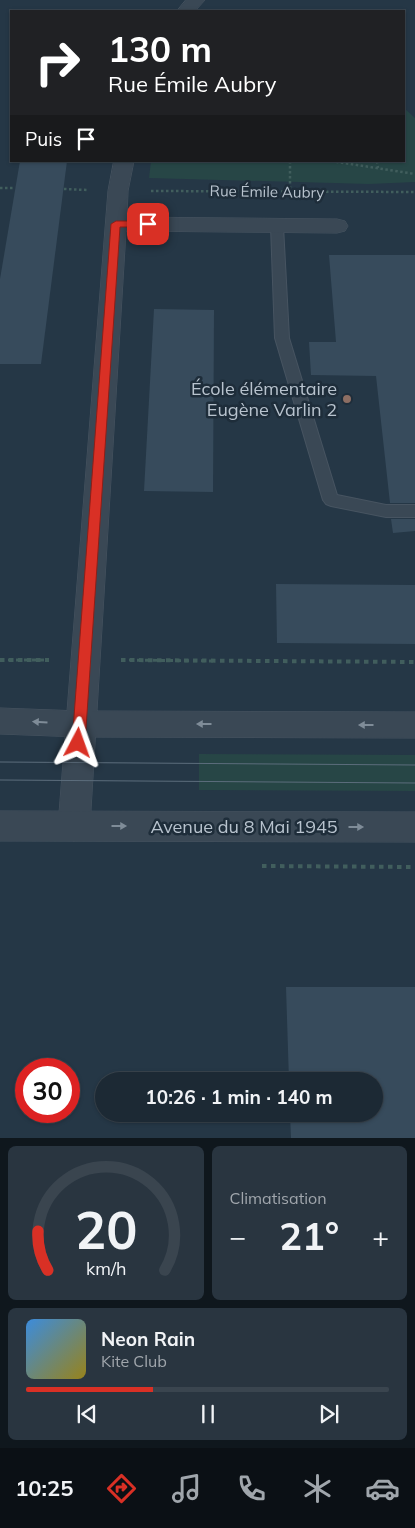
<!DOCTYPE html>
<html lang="fr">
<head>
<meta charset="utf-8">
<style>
  body { margin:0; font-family:Mulish,sans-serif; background:#293540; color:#f1f3f6; height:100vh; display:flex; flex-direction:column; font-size:19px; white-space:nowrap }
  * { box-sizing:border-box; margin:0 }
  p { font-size:16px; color:#a0a6ac }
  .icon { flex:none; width:28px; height:28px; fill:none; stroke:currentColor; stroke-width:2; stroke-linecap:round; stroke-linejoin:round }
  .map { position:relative; height:1138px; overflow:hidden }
  .sheet { display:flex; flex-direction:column; gap:8px; padding:8px; background:#0f171d; flex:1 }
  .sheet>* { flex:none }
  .top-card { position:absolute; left:10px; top:10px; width:395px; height:152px; border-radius:0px; box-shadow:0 1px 4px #0004,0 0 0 1px #3a454f; background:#202124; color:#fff; overflow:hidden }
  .speed { position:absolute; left:15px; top:1058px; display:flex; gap:10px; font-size:25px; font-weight:700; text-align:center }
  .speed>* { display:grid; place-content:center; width:65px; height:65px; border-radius:50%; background:#1c2934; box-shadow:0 1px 4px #0004,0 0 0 1px #3a454f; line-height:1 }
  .speed .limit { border:8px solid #d22; background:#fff; color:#111 }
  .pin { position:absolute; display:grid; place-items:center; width:42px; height:42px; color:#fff; margin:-21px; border-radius:10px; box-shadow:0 2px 8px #0006 }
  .me { position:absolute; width:55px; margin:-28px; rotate:4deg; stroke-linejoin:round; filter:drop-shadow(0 0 4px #0008) }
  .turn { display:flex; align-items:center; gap:18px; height:105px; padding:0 15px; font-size:22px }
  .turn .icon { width:65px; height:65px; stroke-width:2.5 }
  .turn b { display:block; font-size:35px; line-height:42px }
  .then { display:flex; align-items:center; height:48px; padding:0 15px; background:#0003; gap:10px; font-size:19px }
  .big { font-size:38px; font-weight:700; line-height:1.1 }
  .sheet .tile { flex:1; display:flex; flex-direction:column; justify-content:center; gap:8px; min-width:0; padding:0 18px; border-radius:8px; background:#293540 }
  .sheet .dial { align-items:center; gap:0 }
  .dial svg { height:130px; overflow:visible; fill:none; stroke:#3a454f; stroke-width:7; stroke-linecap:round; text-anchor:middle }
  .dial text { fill:#f1f3f6; stroke:none }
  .song { display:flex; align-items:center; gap:15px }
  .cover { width:60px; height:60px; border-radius:8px; background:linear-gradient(135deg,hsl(210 70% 55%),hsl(50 70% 35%)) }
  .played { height:5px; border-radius:2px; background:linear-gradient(90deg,#d93025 35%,#3a454f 35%) }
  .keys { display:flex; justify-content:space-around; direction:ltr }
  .heat { display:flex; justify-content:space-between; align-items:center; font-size:28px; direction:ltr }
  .sheet .tiles { flex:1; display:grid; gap:8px; grid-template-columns:1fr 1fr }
  .tile:last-child { grid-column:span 2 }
  .trip { position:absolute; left:95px; top:1072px; width:288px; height:50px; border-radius:25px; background:#1c2934; box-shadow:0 1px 4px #0004,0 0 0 1px #3a454f; font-weight:700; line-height:50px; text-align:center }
  .tab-bar { display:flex; height:80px; justify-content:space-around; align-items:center; background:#0b1015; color:#a0a6ac }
  .tab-bar .icon { width:35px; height:35px }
  .tab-bar .on { color:#d93025 }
  .tab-bar b { font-size:22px; color:#f1f3f6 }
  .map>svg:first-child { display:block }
</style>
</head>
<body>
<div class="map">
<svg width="415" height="1138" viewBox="0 0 415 1138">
  <rect width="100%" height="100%" fill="#253746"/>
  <!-- green -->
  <g fill="#274646">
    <path d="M404,108L415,118V182L369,184L149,178L151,161H404Z"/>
    <path d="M199,754L415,755V791L199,790Z"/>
  </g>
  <!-- building -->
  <g fill="#374b5c">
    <path d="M20,161H67L41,364H0V279Z"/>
    <path d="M329,255H415V503H390L376,376L311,375L309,342H336Z"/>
    <path d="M154,309L214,310L213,492L144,491Z"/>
    <path d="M391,519H415V531L393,533Z"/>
    <path d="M276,584L415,585V644L277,643Z"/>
    <path d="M286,987H415V1138H291L290,1114H374V1081H289Z"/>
  </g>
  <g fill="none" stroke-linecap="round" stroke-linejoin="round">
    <!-- service casing -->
    <g stroke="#475461" stroke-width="2">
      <path id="service" d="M277,222L283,226L289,338L337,495L386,505H415V517H386L331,506L326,504L323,500L275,338L271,226Z"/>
    </g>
    <!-- minor casing -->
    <g stroke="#475461" stroke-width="1">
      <g id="minor">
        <path d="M186,0H205L195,11H177Z"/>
        <path d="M114,161H134L128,191L127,217L337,219L345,221L348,226L345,231L337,233L126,231L90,826L85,836L74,841L63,836L58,826L108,191Z"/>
      </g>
    </g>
    <!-- tertiary casing -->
    <g stroke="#475461" stroke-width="1">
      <g id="tertiary">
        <path d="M0,708L80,711L415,712V738L80,737L0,734Z"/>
        <path d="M0,811L415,812V842L0,841Z"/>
      </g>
    </g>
    <!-- path-far2 -->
    <g stroke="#415e5d" stroke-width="2.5" stroke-dasharray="2.5 2.5" stroke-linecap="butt">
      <path d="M290,161V192"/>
      <path d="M331,161L415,174"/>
      <path d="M377,161L378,168"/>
      <path d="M0,188H15"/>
      <path d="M64,189L87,190"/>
      <path d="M151,191L415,192"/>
    </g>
    <!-- path-far1 -->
    <g stroke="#415e5d" stroke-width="3" stroke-dasharray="4 4" stroke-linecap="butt">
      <path d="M0,660H49"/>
      <path d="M121,660L217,661"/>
    </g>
    <!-- path -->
    <g stroke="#415e5d" stroke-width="4" stroke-dasharray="4.5 4.5" stroke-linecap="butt">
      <path d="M0,660H49"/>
      <path d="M121,660L415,662"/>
      <path d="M262,866L415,867"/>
    </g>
    <!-- service -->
    <use href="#service" fill="#3a4855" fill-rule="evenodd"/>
    <!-- minor -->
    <use href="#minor" fill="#3a4855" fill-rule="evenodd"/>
    <!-- tertiary -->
    <use href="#tertiary" fill="#3a4855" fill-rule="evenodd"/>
    <!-- tram -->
    <g stroke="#5c6d7c" stroke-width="1">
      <path d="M0,762L415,765"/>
      <path d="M0,780L415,783"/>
    </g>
  </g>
  <!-- one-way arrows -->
  <defs><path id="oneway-solid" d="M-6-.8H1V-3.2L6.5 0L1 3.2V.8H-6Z" transform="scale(1.25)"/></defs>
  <g fill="#7f8c98">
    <use href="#oneway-solid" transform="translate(40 722) rotate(-177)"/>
    <use href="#oneway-solid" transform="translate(204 724) rotate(-180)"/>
    <use href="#oneway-solid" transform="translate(366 725) rotate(-180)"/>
    <use href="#oneway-solid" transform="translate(119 826)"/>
    <use href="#oneway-solid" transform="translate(356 827)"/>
  </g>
  <!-- route -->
  <path fill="#d93025" stroke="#8d1f18" d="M116,221H148L152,224L148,227H120L85,743L83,747L78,749L74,747L72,743L111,224Z"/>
  <!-- markers -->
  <circle fill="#8d6e63" stroke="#1e2d3a" stroke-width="2" cx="347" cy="399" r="5"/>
  <g text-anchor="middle" stroke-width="5" stroke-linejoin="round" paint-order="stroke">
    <!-- far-street labels -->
    <g font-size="15" fill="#b8c3ce" stroke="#1e2d3a">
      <text transform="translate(267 192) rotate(1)" y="5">Rue Émile Aubry</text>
    </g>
    <!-- poi labels -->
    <g font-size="18" fill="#b8c3ce" stroke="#1e2d3a" text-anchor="end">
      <text x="337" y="395">École élémentaire<tspan x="337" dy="21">Eugène Varlin 2</tspan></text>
    </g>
    <!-- street labels -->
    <g font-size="18" fill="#b8c3ce" stroke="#1e2d3a">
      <text x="244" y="833">Avenue du 8 Mai 1945</text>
    </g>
  </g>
</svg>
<div class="speed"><div class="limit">30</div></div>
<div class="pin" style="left:148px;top:224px;background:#d93025"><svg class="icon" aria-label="arrive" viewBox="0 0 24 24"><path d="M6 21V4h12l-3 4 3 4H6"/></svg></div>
<svg class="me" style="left:78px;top:743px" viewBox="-20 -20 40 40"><path d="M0-17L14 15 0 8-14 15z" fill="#d93025" stroke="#fff" stroke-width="4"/></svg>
<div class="trip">10:26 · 1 min · 140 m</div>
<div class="top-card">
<div class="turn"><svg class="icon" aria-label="right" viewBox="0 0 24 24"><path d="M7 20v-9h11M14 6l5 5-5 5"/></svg><div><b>130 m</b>Rue Émile Aubry</div></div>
<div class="then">Puis<svg class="icon" aria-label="arrive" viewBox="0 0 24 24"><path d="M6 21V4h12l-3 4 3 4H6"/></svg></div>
</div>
</div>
<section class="sheet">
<div class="tiles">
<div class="tile dial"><svg viewBox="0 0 100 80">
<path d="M14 69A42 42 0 1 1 86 69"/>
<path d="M14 69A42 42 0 0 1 8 45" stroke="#d93025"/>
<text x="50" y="56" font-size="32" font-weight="700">20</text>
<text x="50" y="72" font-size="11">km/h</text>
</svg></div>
<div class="tile"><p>Climatisation</p>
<div class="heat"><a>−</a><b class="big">21°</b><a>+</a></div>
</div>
<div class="tile">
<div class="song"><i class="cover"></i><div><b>Neon Rain</b><p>Kite Club</p></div></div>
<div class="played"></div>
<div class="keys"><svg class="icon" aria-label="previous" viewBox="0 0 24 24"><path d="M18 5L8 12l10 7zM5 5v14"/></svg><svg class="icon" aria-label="pause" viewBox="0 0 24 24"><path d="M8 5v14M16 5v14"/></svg><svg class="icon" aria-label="next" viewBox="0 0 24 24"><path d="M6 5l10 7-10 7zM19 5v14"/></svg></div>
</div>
</div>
</section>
<nav class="tab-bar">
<b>10:25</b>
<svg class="icon on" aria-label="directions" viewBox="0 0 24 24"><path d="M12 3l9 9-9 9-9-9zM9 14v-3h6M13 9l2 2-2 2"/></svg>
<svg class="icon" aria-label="music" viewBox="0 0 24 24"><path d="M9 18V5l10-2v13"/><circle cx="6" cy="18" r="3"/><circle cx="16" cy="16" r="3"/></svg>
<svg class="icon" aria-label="phone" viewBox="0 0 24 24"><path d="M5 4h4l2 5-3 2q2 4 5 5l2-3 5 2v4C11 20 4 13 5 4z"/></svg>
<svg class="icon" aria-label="climate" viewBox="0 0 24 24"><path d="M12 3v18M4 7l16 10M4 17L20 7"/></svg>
<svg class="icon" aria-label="car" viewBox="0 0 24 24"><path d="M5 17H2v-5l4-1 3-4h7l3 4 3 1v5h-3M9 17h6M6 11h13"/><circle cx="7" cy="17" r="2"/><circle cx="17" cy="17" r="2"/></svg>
</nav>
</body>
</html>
